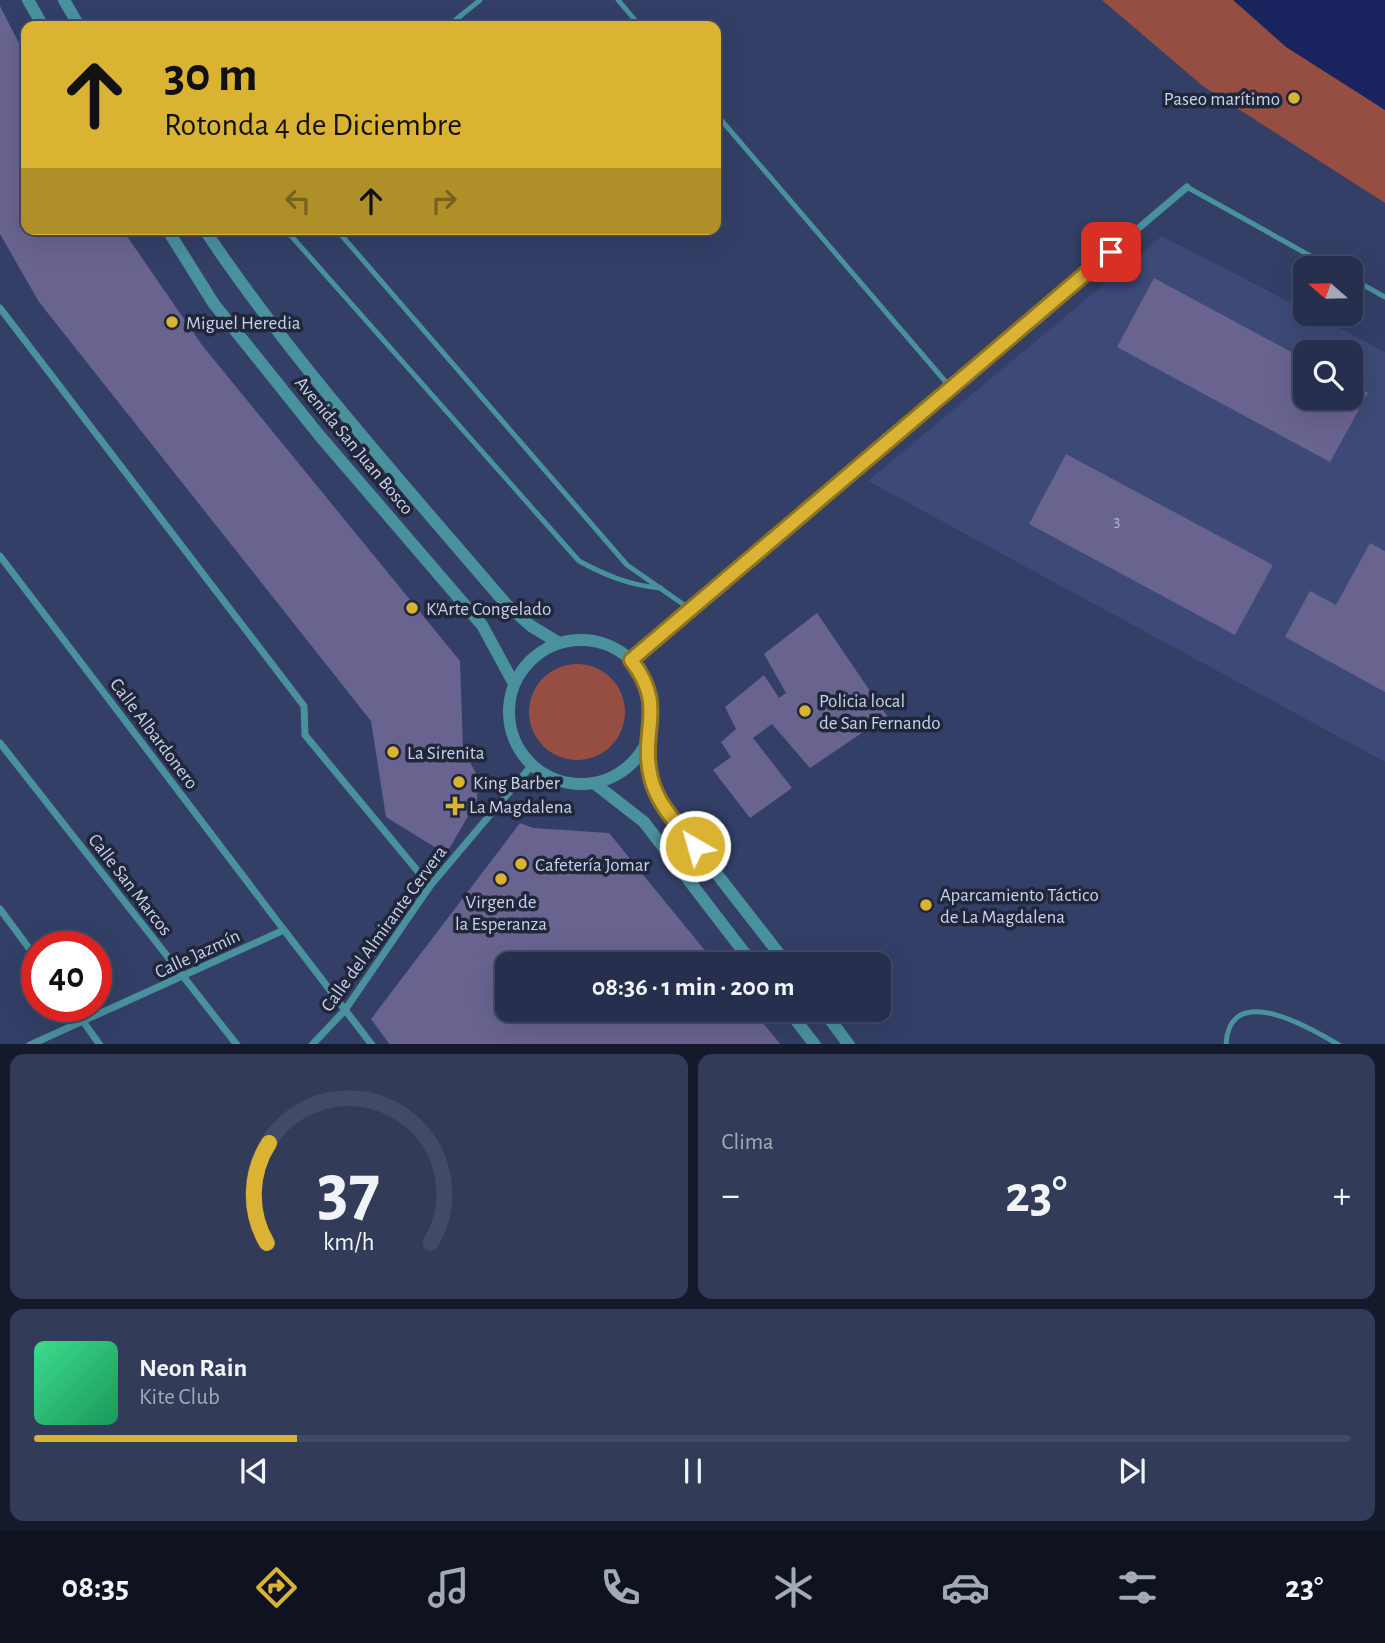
<!DOCTYPE html>
<html lang="es">
<head>
<meta charset="utf-8">
<style>
  body { margin:0; font-family:"Alegreya Sans",sans-serif; background:#323b57; color:#f1f3f6; height:100vh; display:flex; flex-direction:column; font-size:26px; white-space:nowrap }
  * { box-sizing:border-box; margin:0 }
  p { font-size:23px; color:#a4a9b6 }
  .icon { flex:none; width:38px; height:38px; fill:none; stroke:currentColor; stroke-width:2; stroke-linecap:round; stroke-linejoin:round }
  .map { position:relative; height:1044px; overflow:hidden }
  .drawer { display:flex; flex-direction:column; gap:10px; padding:10px; background:#151a2a; flex:1 }
  .drawer>* { flex:none }
  .top-card { position:absolute; left:21px; top:21px; width:700px; height:214px; border-radius:14px; box-shadow:0 7px 28px #0002,0 0 0 2px #424a65; background:#dab333; color:#111; overflow:hidden }
  .needle { width:46px; rotate:290deg }
  .buttons { position:absolute; left:1293px; top:256px; display:grid; gap:14px }
  .buttons a { display:grid; place-items:center; width:70px; height:70px; border-radius:14px; background:#262f4d; box-shadow:0 7px 28px #0002,0 0 0 2px #424a65; font-size:35px }
  .speed { position:absolute; left:21px; top:931px; display:flex; gap:14px; font-size:35px; font-weight:700; text-align:center }
  .speed>* { display:grid; place-content:center; width:91px; height:91px; border-radius:50%; background:#262f4d; box-shadow:0 7px 28px #0002,0 0 0 2px #424a65; line-height:1 }
  .speed .limit { border:10px solid #d22; background:#fff; color:#111 }
  .pin { position:absolute; display:grid; place-items:center; width:60px; height:60px; color:#fff; margin:-30px; border-radius:14px; box-shadow:0 4px 10px #0006 }
  .me { position:absolute; width:77px; margin:-38px; rotate:322deg; stroke-linejoin:round; filter:drop-shadow(0 0 5px #0008) }
  .turn { display:flex; align-items:center; gap:24px; height:147px; padding:0 28px; font-size:32px }
  .turn .icon { width:91px; height:91px; stroke-width:2.5 }
  .turn b { display:block; font-size:49px; line-height:60px }
  .lanes { display:flex; align-items:center; height:66px; padding:0 28px; background:#0003; justify-content:center; gap:35px; direction:ltr }
  .lanes .off { opacity:.35 }
  .big { font-size:52px; font-weight:600; line-height:1.1 }
  .drawer .card { flex:1; display:flex; flex-direction:column; justify-content:center; gap:10px; min-width:0; padding:0 24px; border-radius:14px; background:#323b57 }
  .drawer .dial { align-items:center; gap:0 }
  .dial svg { height:182px; overflow:visible; fill:none; stroke:#424a65; stroke-width:7; stroke-linecap:round; text-anchor:middle }
  .dial text { fill:#f1f3f6; stroke:none }
  .song { display:flex; align-items:center; gap:21px }
  .cover { width:84px; height:84px; border-radius:10px; background:linear-gradient(135deg,hsl(150 70% 55%),hsl(150 70% 35%)) }
  .played { height:7px; border-radius:4px; background:linear-gradient(90deg,#dab333 20%,#424a65 20%) }
  .keys { display:flex; justify-content:space-around; direction:ltr }
  .heat { display:flex; justify-content:space-between; align-items:center; font-size:38px; direction:ltr }
  .drawer .tiles { flex:1; display:grid; gap:10px; grid-template-columns:1fr 1fr }
  .card:last-child { grid-column:span 2 }
  .trip { position:absolute; left:495px; top:952px; width:396px; height:70px; border-radius:14px; background:#262f4d; box-shadow:0 7px 28px #0002,0 0 0 2px #424a65; font-weight:600; line-height:70px; text-align:center }
  .tabs { display:flex; height:112px; justify-content:space-around; align-items:center; background:#0f131f; color:#a4a9b6 }
  .tabs .icon { width:49px; height:49px }
  .tabs .current { color:#dab333 }
  .tabs b { font-size:32px; color:#f1f3f6 }
  .map>svg:first-child { display:block }
</style>
</head>
<body>
<div class="map">
<svg width="1385" height="1045" viewBox="0 0 1385 1045">
  <rect width="100%" height="100%" fill="#333f67"/>
  <!-- built -->
  <path fill="#3d4a77" fill-rule="evenodd" d="M1162,236L1305,310L1306,313H1311L1385,352V762L868,481ZM1306,352H1351V397H1306Z"/>
  <!-- green -->
  <g fill="#974e42">
    <path d="M1102,0H1385L1367,98L1385,110V203L1204,87Z"/>
    <circle cx="577" cy="712" r="48"/>
  </g>
  <!-- water -->
  <path fill="#19245e" d="M1233,0H1385V110L1286,47Z"/>
  <!-- building -->
  <g fill="#696390">
    <path d="M0,6L26,57V229H122L202,345L460,661L463,749L478,777L477,801L446,854L386,817L371,721L39,302L0,234Z"/>
    <path d="M1154,278L1306,360V397H1351V384L1368,393L1330,462L1117,347Z"/>
    <path d="M1066,454L1273,565L1235,635L1029,524Z"/>
    <path d="M1370,543L1385,551V692L1285,637L1310,591L1336,605Z"/>
    <path d="M817,613L887,716L810,768L772,724L753,738L792,788L750,818L713,770L731,757L721,742L736,729L725,707L764,675L779,698L786,693L764,654Z"/>
    <path d="M520,823L533,828L609,833L716,964H508V1010H752L781,1045H390L371,1019Z"/>
  </g>
  <g fill="none" stroke-linecap="round" stroke-linejoin="round">
    <!-- service -->
    <g stroke="#4a919e" stroke-width="5">
      <path d="M618,0L640,26"/>
      <path d="M448,26L480,0"/>
      <path d="M716,114L951,388"/>
      <path d="M1187,187L1332,268"/>
      <path d="M285,229L579,561C605,575 631,586 661,588"/>
      <path d="M336,229L627,565L690,609"/>
      <path d="M1351,278L1385,297"/>
      <path d="M1226,1045C1229,980 1309,1027 1339,1045"/>
    </g>
    <!-- minor -->
    <g stroke="#4a919e" stroke-width="7">
      <path d="M0,308L304,706L305,735L430,886"/>
      <path d="M0,556L284,930"/>
      <path d="M631,660L1187,187"/>
      <path d="M0,743L237,1045"/>
      <path d="M0,909L37,959"/>
      <path d="M72,1006L100,1045"/>
      <path d="M30,1045L284,930L372,1045"/>
      <path d="M312,1045L345,1010L430,886L532,765"/>
    </g>
    <!-- tertiary -->
    <g stroke="#4a919e" stroke-width="12">
      <path d="M28,0L43,26"/>
      <path d="M64,0L79,26"/>
      <path d="M167,229L214,304L319,435L482,625L514,684"/>
      <path d="M204,229C293,362 402,482 506,604L531,626L559,643"/>
      <circle cx="581" cy="712" r="72"/>
      <path d="M648,739L651,778L664,806L787,964"/>
      <path d="M594,783L644,822L753,964"/>
      <path d="M788,1010L815,1045"/>
      <path d="M823,1010L849,1045"/>
    </g>
  </g>
  <g fill="none" stroke-linecap="round" stroke-linejoin="round">
    <!-- route casing -->
    <g stroke="#8e7421" stroke-width="18">
      <path id="route" d="M695,846C678,825 657,804 651,778C639,729 668,708 631,660L1111,252"/>
    </g>
    <!-- route -->
    <use href="#route" stroke="#dab333" stroke-width="12"/>
  </g>
  <!-- markers -->
  <g fill="#dab333" stroke="#21273a" stroke-width="2.5">
    <circle cx="1294" cy="98" r="7"/>
    <circle cx="172" cy="322" r="7"/>
    <circle cx="412" cy="608" r="7"/>
    <circle cx="805" cy="711" r="7"/>
    <circle cx="393" cy="752" r="7"/>
    <circle cx="459" cy="782" r="7"/>
    <path d="M451.5 795.5h7v7h7v7h-7v7h-7v-7h-7v-7h7z"/>
    <circle cx="521" cy="864" r="7"/>
    <circle cx="501" cy="879" r="7"/>
    <circle cx="926" cy="905" r="7"/>
  </g>
  <g text-anchor="middle" stroke-width="7" stroke-linejoin="round" paint-order="stroke">
    <!-- number labels -->
    <g font-size="16" fill="#b1b6d4">
      <text x="1117" y="526">3</text>
    </g>
    <!-- poi labels -->
    <g font-size="19" fill="#c9d1ea" stroke="#21273a" text-anchor="start">
      <text x="1280" y="105" text-anchor="end">Paseo marítimo</text>
      <text x="186" y="329">Miguel Heredia</text>
      <text x="426" y="615">K'Arte Congelado</text>
      <text x="819" y="707">Policia local<tspan x="819" dy="22">de San Fernando</tspan></text>
      <text x="407" y="759">La Sirenita</text>
      <text x="473" y="789">King Barber</text>
      <text x="469" y="813">La Magdalena</text>
      <text x="535" y="871">Cafetería Jomar</text>
      <text x="940" y="901">Aparcamiento Táctico<tspan x="940" dy="22">de La Magdalena</tspan></text>
      <text x="501" y="908" text-anchor="middle">Virgen de<tspan x="501" dy="22">la Esperanza</tspan></text>
    </g>
    <!-- street labels -->
    <g font-size="19" fill="#c9d1ea" stroke="#21273a">
      <text transform="translate(355 445) rotate(50)" y="7">Avenida San Juan Bosco</text>
      <text transform="translate(155 733) rotate(53)" y="7">Calle Albardonero</text>
      <text transform="translate(131 884) rotate(52)" y="7">Calle San Marcos</text>
      <text transform="translate(383 928) rotate(-54)" y="7">Calle del Almirante Cervera</text>
      <text transform="translate(197 953) rotate(-25)" y="7">Calle Jazmín</text>
    </g>
  </g>
</svg>
<div class="buttons">
<a><svg class="needle" viewBox="-14 -14 28 28"><path d="M0-13l5 13h-10z" fill="#e53935"/><path d="M0 13l5-13h-10z" fill="#a4a9b6"/></svg></a>
<a><svg class="icon" aria-label="search" viewBox="0 0 24 24"><circle cx="10" cy="10" r="6"/><path d="M15 15l6 6"/></svg></a>
</div>
<div class="speed"><div class="limit">40</div></div>
<div class="pin" style="left:1111px;top:252px;background:#d93025"><svg class="icon" aria-label="arrive" viewBox="0 0 24 24"><path d="M6 21V4h12l-3 4 3 4H6"/></svg></div>
<svg class="me" style="left:695px;top:846px" viewBox="-20 -20 40 40"><circle r="17" fill="#dab333" stroke="#fff" stroke-width="3"/><path d="M0-11L8 9 0 5-8 9z" fill="#fff"/></svg>
<div class="trip">08:36 · 1 min · 200 m</div>
<div class="top-card">
<div class="turn"><svg class="icon" aria-label="ahead" viewBox="0 0 24 24"><path d="M12 20V5M6 11l6-6 6 6"/></svg><div><b>30 m</b>Rotonda 4 de Diciembre</div></div>
<div class="lanes"><svg class="icon off" aria-label="left" viewBox="0 0 24 24"><path d="M17 20v-9H6M10 6l-5 5 5 5"/></svg><svg class="icon" aria-label="ahead" viewBox="0 0 24 24"><path d="M12 20V5M6 11l6-6 6 6"/></svg><svg class="icon off" aria-label="right" viewBox="0 0 24 24"><path d="M7 20v-9h11M14 6l5 5-5 5"/></svg></div>
</div>
</div>
<section class="drawer">
<div class="tiles">
<div class="card dial"><svg viewBox="0 0 100 80">
<path d="M14 69A42 42 0 1 1 86 69"/>
<path d="M14 69A42 42 0 0 1 15 25" stroke="#dab333"/>
<text x="50" y="56" font-size="32" font-weight="700">37</text>
<text x="50" y="72" font-size="11">km/h</text>
</svg></div>
<div class="card"><p>Clima</p>
<div class="heat"><a>−</a><b class="big">23°</b><a>+</a></div>
</div>
<div class="card">
<div class="song"><i class="cover"></i><div><b>Neon Rain</b><p>Kite Club</p></div></div>
<div class="played"></div>
<div class="keys"><svg class="icon" aria-label="previous" viewBox="0 0 24 24"><path d="M18 5L8 12l10 7zM5 5v14"/></svg><svg class="icon" aria-label="pause" viewBox="0 0 24 24"><path d="M8 5v14M16 5v14"/></svg><svg class="icon" aria-label="next" viewBox="0 0 24 24"><path d="M6 5l10 7-10 7zM19 5v14"/></svg></div>
</div>
</div>
</section>
<nav class="tabs">
<b>08:35</b>
<svg class="icon current" aria-label="directions" viewBox="0 0 24 24"><path d="M12 3l9 9-9 9-9-9zM9 14v-3h6M13 9l2 2-2 2"/></svg>
<svg class="icon" aria-label="music" viewBox="0 0 24 24"><path d="M9 18V5l10-2v13"/><circle cx="6" cy="18" r="3"/><circle cx="16" cy="16" r="3"/></svg>
<svg class="icon" aria-label="phone" viewBox="0 0 24 24"><path d="M5 4h4l2 5-3 2q2 4 5 5l2-3 5 2v4C11 20 4 13 5 4z"/></svg>
<svg class="icon" aria-label="climate" viewBox="0 0 24 24"><path d="M12 3v18M4 7l16 10M4 17L20 7"/></svg>
<svg class="icon" aria-label="car" viewBox="0 0 24 24"><path d="M5 17H2v-5l4-1 3-4h7l3 4 3 1v5h-3M9 17h6M6 11h13"/><circle cx="7" cy="17" r="2"/><circle cx="17" cy="17" r="2"/></svg>
<svg class="icon" aria-label="filters" viewBox="0 0 24 24"><path d="M4 7h16M4 17h16"/><circle cx="9" cy="7" r="2"/><circle cx="15" cy="17" r="2"/></svg>
<b>23°</b>
</nav>
</body>
</html>
